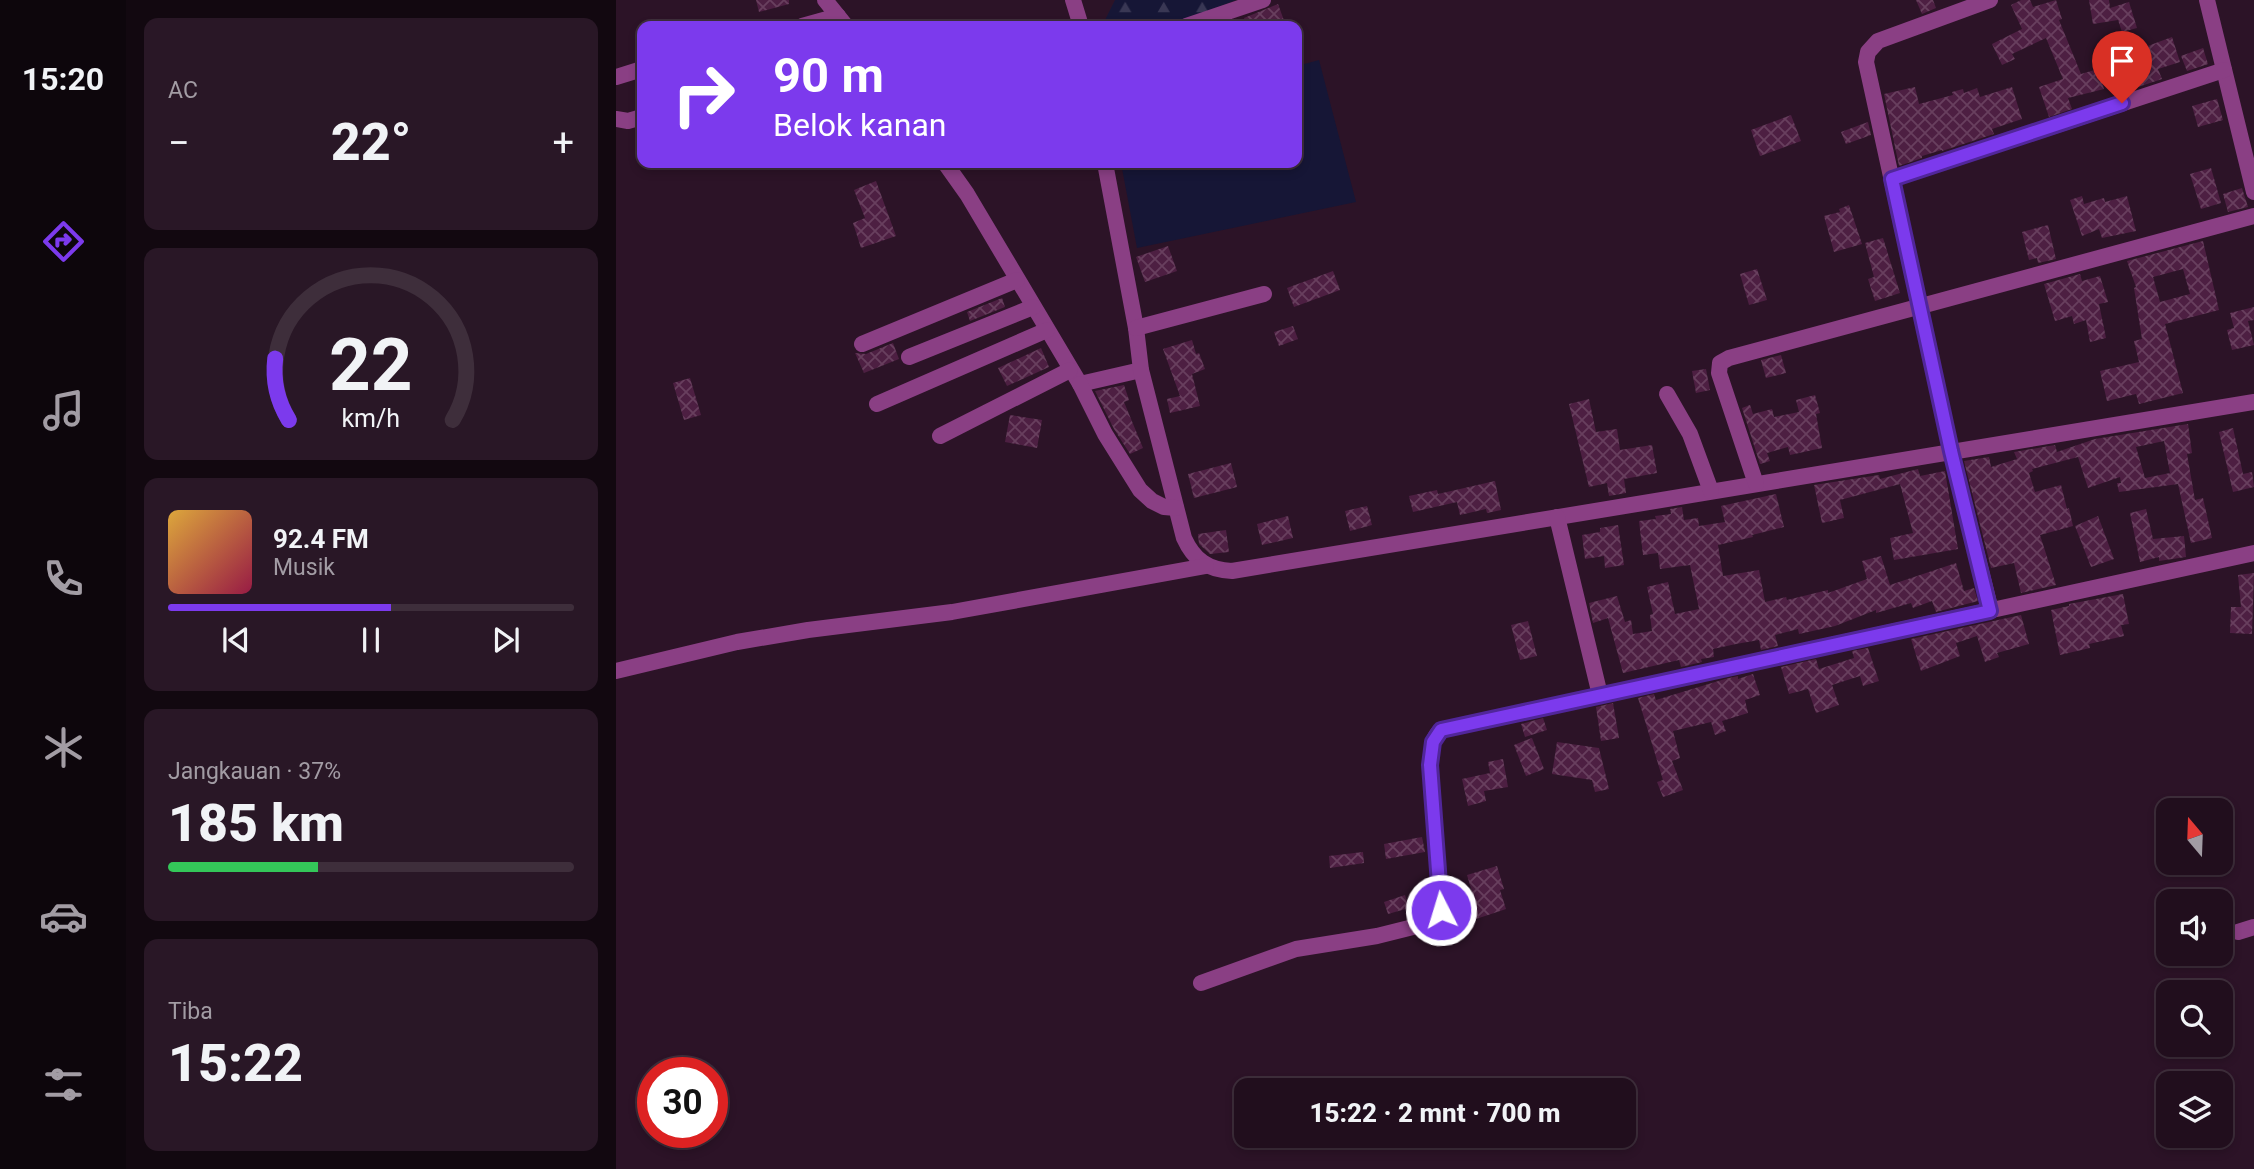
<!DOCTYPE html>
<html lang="id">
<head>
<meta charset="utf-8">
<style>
  body { margin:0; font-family:Roboto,sans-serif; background:#291726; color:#f1f3f6; height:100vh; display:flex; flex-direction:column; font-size:26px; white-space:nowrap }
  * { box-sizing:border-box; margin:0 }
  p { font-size:23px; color:#a29ca4 }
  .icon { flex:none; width:38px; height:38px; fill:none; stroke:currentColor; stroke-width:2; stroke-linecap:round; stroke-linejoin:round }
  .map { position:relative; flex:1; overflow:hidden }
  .details { display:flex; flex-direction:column; gap:18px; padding:18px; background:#120810; width:490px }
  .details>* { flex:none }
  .banner { position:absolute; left:21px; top:21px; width:665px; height:147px; border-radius:14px; box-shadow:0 4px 10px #0003,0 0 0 2px #3e2e3b; background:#7c3aed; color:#fff; overflow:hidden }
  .needle { width:46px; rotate:341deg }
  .tools { position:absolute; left:1540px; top:798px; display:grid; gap:14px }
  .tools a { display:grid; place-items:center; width:77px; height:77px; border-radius:14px; background:#210e1d; box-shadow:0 4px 10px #0003,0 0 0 2px #3e2e3b; font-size:35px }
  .speed { position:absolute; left:21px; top:1057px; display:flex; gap:14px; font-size:35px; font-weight:700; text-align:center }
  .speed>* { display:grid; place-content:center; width:91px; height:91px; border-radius:50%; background:#210e1d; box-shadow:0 4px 10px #0003,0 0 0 2px #3e2e3b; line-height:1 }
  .speed .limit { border:10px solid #d22; background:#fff; color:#111 }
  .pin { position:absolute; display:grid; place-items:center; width:60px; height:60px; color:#fff; margin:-72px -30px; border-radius:50% 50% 50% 0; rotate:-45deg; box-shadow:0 0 7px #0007 }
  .pin .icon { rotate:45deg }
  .me { position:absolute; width:77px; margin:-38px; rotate:355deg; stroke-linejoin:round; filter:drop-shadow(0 0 5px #0008) }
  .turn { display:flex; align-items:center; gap:24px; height:147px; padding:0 21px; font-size:32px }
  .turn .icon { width:91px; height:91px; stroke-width:2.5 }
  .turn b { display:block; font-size:49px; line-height:60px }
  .big { font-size:52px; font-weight:800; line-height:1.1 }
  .details .tile { flex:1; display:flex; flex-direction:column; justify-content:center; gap:10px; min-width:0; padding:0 24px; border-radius:14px; background:#291726 }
  .details .dial { align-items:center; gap:0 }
  .dial svg { height:182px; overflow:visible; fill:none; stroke:#3e2e3b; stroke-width:7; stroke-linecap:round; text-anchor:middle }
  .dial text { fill:#f1f3f6; stroke:none }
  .song { display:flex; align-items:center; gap:21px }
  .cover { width:84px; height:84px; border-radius:10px; background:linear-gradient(135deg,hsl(40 70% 55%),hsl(340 70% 35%)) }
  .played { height:7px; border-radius:4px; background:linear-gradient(90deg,#7c3aed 55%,#3e2e3b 55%) }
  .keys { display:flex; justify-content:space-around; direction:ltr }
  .heat { display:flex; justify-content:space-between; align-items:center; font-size:38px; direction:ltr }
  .charge { height:10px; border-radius:5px; background:linear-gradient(90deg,#34c759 37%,#3e2e3b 0) }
  .trip { position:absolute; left:618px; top:1078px; width:402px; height:70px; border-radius:14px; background:#210e1d; box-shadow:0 4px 10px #0003,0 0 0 2px #3e2e3b; font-weight:800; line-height:70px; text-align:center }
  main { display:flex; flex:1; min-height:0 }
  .dock { display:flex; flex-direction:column; width:126px; justify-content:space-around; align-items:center; background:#0d060c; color:#a29ca4 }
  .dock .icon { width:49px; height:49px }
  .dock .current { color:#7c3aed }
  .dock b { font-size:32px; color:#f1f3f6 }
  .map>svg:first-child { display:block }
</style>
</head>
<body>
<main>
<nav class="dock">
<b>15:20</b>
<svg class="icon current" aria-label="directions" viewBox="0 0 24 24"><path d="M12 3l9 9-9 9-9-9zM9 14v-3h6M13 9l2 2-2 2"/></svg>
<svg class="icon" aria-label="music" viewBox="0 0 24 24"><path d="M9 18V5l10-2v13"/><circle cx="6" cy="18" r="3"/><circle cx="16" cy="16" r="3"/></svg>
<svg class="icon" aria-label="phone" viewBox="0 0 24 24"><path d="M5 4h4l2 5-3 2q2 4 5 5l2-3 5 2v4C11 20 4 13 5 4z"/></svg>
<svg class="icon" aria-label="climate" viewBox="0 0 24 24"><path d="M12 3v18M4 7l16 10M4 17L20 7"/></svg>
<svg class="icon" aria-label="car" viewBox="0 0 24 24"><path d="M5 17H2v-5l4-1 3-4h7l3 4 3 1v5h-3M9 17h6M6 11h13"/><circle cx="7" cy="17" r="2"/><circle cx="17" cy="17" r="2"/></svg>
<svg class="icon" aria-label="filters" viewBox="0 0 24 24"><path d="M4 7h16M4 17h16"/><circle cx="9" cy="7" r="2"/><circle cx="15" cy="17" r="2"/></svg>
</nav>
<section class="details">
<div class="tile"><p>AC</p>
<div class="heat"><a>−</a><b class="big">22°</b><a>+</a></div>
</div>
<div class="tile dial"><svg viewBox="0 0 100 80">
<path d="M14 69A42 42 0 1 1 86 69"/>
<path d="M14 69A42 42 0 0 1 8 42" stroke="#7c3aed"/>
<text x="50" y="56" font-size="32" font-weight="700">22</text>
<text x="50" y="72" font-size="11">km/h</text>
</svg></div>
<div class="tile">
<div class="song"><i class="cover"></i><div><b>92.4 FM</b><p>Musik</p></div></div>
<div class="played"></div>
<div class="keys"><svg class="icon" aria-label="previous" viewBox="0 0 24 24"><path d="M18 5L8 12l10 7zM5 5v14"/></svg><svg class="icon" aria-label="pause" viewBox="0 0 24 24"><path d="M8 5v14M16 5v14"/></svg><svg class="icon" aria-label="next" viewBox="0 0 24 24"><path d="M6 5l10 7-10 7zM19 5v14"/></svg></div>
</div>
<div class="tile"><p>Jangkauan · 37%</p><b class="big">185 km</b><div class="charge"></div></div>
<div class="tile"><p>Tiba</p><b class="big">15:22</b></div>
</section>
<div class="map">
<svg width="1638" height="1169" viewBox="0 0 1638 1169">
  <defs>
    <pattern id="forest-firs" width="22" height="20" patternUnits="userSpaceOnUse" patternTransform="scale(1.75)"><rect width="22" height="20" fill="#161636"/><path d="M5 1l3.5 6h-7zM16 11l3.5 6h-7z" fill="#393754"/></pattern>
    <pattern id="building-cross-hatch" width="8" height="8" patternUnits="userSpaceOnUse" patternTransform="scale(1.75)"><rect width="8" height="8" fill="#4d1f42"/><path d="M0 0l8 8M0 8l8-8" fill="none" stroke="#683f5e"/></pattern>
  </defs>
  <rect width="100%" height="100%" fill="#2c1327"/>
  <!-- forest -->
  <path fill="url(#forest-firs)" d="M499,0H620L554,26H486Z"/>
  <!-- green -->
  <path fill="#161636" d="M703,60L740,202L521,248L505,163H681V66Z"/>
  <!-- building -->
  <g fill="url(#building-cross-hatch)" fill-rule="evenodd">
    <path d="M140,0H173V4L143,12Z"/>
    <path d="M1300,0H1317L1320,8L1306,14Z"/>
    <path d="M1405,0H1414L1417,7L1440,0L1446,19L1443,20L1465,74L1482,69L1488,89L1452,98L1456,109L1433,117L1423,87L1447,79L1430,38L1396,54L1399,59L1386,65L1376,44L1406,29L1395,5Z"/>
    <path d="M1473,0H1493L1494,8L1513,2L1521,28L1506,32L1502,20L1477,24Z"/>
    <path d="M662,4L670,26H631L628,18Z"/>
    <path d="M1556,37L1564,62L1542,69L1546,79L1522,87L1510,54Z"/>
    <path d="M1587,48L1592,64L1571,71L1565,56Z"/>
    <path d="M1299,87L1303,104L1337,95L1336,92L1347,89L1348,93L1361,88L1364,97L1396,87L1406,119L1376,129L1378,134L1326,151V150L1306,156V158L1283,166L1268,94Z"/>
    <path d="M1601,99L1607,120L1582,127L1576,106Z"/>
    <path d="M1175,115L1185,141L1144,156L1135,130Z"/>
    <path d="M1252,122L1255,135L1230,144L1225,132Z"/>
    <path d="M1595,168L1605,203L1585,209L1574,174Z"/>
    <path d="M260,181L280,236L245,248L237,223L249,218L238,190Z"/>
    <path d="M1626,188L1632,207L1612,212L1607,194Z"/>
    <path d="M1466,196L1468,204L1488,198L1489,202L1511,196L1520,231L1486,238L1483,229L1466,236L1454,200Z"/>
    <path d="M1233,205L1246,244L1218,252L1208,216L1224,212L1223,209Z"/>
    <path d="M1432,225L1440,259L1422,263L1421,258L1413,260L1406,232Z"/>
    <path d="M1267,238L1284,293L1259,301L1252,279L1258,277L1249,243Z"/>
    <path d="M1587,241L1603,310L1549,324L1567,393L1523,404L1520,394L1491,401L1484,371L1523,362L1518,341L1526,339L1518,288L1520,287L1511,261ZM1567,269L1574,294L1544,302L1537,277Z"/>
    <path d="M552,246L561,271L529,282L520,257Z"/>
    <path d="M1141,269L1151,300L1133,305L1124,274Z"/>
    <path d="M717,271L724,290L678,307L671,288Z"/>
    <path d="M1464,274L1466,281L1484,276L1492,302L1483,304L1490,338L1474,342L1470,320L1458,324L1456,316L1439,321L1428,284Z"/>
    <path d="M386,298L389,307L354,321L351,312Z"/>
    <path d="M1638,307V320L1632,321L1638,345L1616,350L1611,330L1618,328L1614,313Z"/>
    <path d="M677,326L682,339L663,346L658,332Z"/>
    <path d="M576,340L580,354L583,353L589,369L576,374L584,406L554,413L551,399L564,396L547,349Z"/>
    <path d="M277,343L283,359L248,373L239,353L250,354Z"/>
    <path d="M425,348L433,367L391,386L382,368Z"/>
    <path d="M1165,355L1170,373L1150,378L1145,360Z"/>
    <path d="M1090,369L1094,390L1080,393L1076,371Z"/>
    <path d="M74,378L85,415L68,420L57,383Z"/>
    <path d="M508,385L513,400L508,402L527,448L514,454L498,429L479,391Z"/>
    <path d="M1199,395L1204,413L1200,414L1206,448L1174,455L1172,447L1151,453L1154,461L1144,464L1126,408L1134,405L1137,414L1156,409L1158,417L1183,412L1180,400Z"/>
    <path d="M973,399L980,432L1001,429L1004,450L1036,445L1041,473L1008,479L1010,493L993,496L991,483L973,487L953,404Z"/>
    <path d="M394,415L426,420L421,448L389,442Z"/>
    <path d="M1572,424L1576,453L1571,454L1579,500L1587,498L1596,538L1575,543L1562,484L1503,492L1501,483H1505L1504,477L1472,488L1462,457L1416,469L1417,471L1413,473L1419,492L1445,485L1451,509L1453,508L1457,526L1424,535L1440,585L1405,593L1398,563L1375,568L1348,461L1373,457L1375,467L1401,459L1398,452L1439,445L1441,452L1479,439ZM1548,441L1554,473L1529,478L1520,447Z"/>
    <path d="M1617,428L1627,474L1636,472L1638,487L1617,492L1603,432Z"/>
    <path d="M615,463L621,487L578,498L572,474Z"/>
    <path d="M1302,469L1304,476L1329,471L1342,549L1278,560L1274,538L1297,533L1284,484L1224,500L1228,518L1206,523L1198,485L1263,475L1264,479Z"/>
    <path d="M879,481L885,510L871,513L870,509L844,515L841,502L797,512L793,496L821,490L822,494Z"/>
    <path d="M1160,494L1168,527L1136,535L1137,537L1102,545L1107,576L1143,570L1149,602L1170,597L1171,600L1212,590V593L1251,579L1246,561L1265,556L1274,585L1340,563L1348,591L1358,588L1362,601L1320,612L1316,601L1297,608L1295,603L1260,613V610L1219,626L1183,634L1182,629L1159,635L1162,646L1145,650L1143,640L1120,644L1097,649L1098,657L1085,659L1086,662L1065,667L1063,660L1007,673L992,618L977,623L973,603L1001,596L1009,622L1015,620L1017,634L1036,631L1034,615L1037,614L1031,587L1052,582L1059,614L1083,609L1074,565L1044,569L1042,553L1027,555L1023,521L1040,519L1039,516L1055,514L1054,509L1066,507L1068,520L1082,518L1083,526L1109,522L1105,506Z"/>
    <path d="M751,506L756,525L734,531L729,511Z"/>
    <path d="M1530,509L1537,539L1568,536L1570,557L1543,561V557L1524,562L1514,513Z"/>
    <path d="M672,516L677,538L646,545L641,524Z"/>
    <path d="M1482,516L1498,559L1475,567L1459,526Z"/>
    <path d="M1002,525L1008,565L989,568L988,556L969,559L966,535L984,532V528Z"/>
    <path d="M610,530L613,552L594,554L583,544L582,534Z"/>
    <path d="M1638,573L1636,634L1614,633L1615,607H1625L1622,575Z"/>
    <path d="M1507,594L1513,624L1505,625L1508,636L1473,644L1474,648L1444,655L1435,610L1453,606V604Z"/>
    <path d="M1405,615L1413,644L1381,653L1383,657L1369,662L1361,636L1340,643L1344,656L1305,671L1295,639Z"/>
    <path d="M912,621L921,656L904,660L895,625Z"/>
    <path d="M1252,648L1263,681L1247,686L1244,676L1216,685L1223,705L1200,713L1192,689L1173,694L1165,667L1200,659L1203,669L1238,658L1236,651Z"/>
    <path d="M1137,674L1144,695L1129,700L1132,713L1106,721L1110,731L1099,735L1095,722L1057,731L1064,758L1056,761L1067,790L1047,797L1041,782L1047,780L1022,698L1038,694L1040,700L1109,679L1122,676V679Z"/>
    <path d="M997,703L1003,738L985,741L980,707Z"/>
    <path d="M927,718L931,730L909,737L905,724Z"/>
    <path d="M916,738L928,769L910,776L898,745Z"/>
    <path d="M941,742L983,748L993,789L979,792L976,780L936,774Z"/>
    <path d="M887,759L892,787L868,791L870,801L852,806L846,779L874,773L872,762Z"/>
    <path d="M806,837L809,852L770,859L768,844Z"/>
    <path d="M747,852L748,863L714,868L713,856Z"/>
    <path d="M881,866L888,889L884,890L890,909L848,923L843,907L859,902L851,875Z"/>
    <path d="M789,895L793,908L772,914L768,902Z"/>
  </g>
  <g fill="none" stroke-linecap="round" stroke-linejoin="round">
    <!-- minor -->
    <g stroke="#8a3f84" stroke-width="16">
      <path d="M209,0L230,26"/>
      <path d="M457,0L465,26"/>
      <path d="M1374,0L1262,41L1252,52L1250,62L1335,451L1375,611"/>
      <path d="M1591,0L1638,192"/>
      <path d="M186,26L222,16"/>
      <path d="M570,26L647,0"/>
      <path d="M0,77L26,69"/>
      <path d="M0,119L12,121L26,117"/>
      <path d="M329,163L351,194L464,384L525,370"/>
      <path d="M489,163L520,328L525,370L568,538C578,560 592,570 616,571L1638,402"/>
      <path d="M1276,179L1608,70"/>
      <path d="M520,328L648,294"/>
      <path d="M246,344L401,280"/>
      <path d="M293,357L417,307"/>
      <path d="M464,384L489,434L524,490L536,501L548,507L560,508"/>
      <path d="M1051,394L1074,434L1095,491"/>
      <path d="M261,404L431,330"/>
      <path d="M324,436L454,370"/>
      <path d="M1140,484L1103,373L1104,363L1113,358L1638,216"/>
      <path d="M941,517L984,695"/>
      <path d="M0,671L121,642L192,630L336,612L590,566"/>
      <path d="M1622,932L1638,927"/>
      <path d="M585,983L680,949L761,936L805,925L818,920L825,910L814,765C816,752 815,738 825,730L1638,553"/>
    </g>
  </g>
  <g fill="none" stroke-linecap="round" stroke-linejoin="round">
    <!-- route casing -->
    <g stroke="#51269a" stroke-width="18">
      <path id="route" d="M825,910L814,765L817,742L825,730L1374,611L1335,451L1276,179L1506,103"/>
    </g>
    <!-- route -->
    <use href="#route" stroke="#7c3aed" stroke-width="12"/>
  </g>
</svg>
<div class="tools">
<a><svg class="needle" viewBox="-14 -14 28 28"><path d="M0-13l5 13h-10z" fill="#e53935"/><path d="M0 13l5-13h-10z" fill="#a29ca4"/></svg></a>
<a><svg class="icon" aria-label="sound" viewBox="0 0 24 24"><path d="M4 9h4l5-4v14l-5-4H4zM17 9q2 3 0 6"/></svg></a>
<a><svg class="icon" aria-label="search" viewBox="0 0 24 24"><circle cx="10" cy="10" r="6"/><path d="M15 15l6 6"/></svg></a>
<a><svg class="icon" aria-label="layers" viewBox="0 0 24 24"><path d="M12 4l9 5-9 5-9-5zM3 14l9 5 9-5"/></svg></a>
</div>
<div class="speed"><div class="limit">30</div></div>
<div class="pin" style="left:1506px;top:103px;background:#d93025"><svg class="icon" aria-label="arrive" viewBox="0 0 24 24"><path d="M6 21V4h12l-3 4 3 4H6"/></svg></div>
<svg class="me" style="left:825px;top:910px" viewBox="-20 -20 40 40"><circle r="17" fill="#7c3aed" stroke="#fff" stroke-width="3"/><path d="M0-11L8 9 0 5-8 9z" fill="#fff"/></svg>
<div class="trip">15:22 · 2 mnt · 700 m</div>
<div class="banner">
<div class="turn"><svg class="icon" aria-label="right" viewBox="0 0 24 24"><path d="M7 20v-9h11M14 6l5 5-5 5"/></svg><div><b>90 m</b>Belok kanan</div></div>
</div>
</div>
</main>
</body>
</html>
